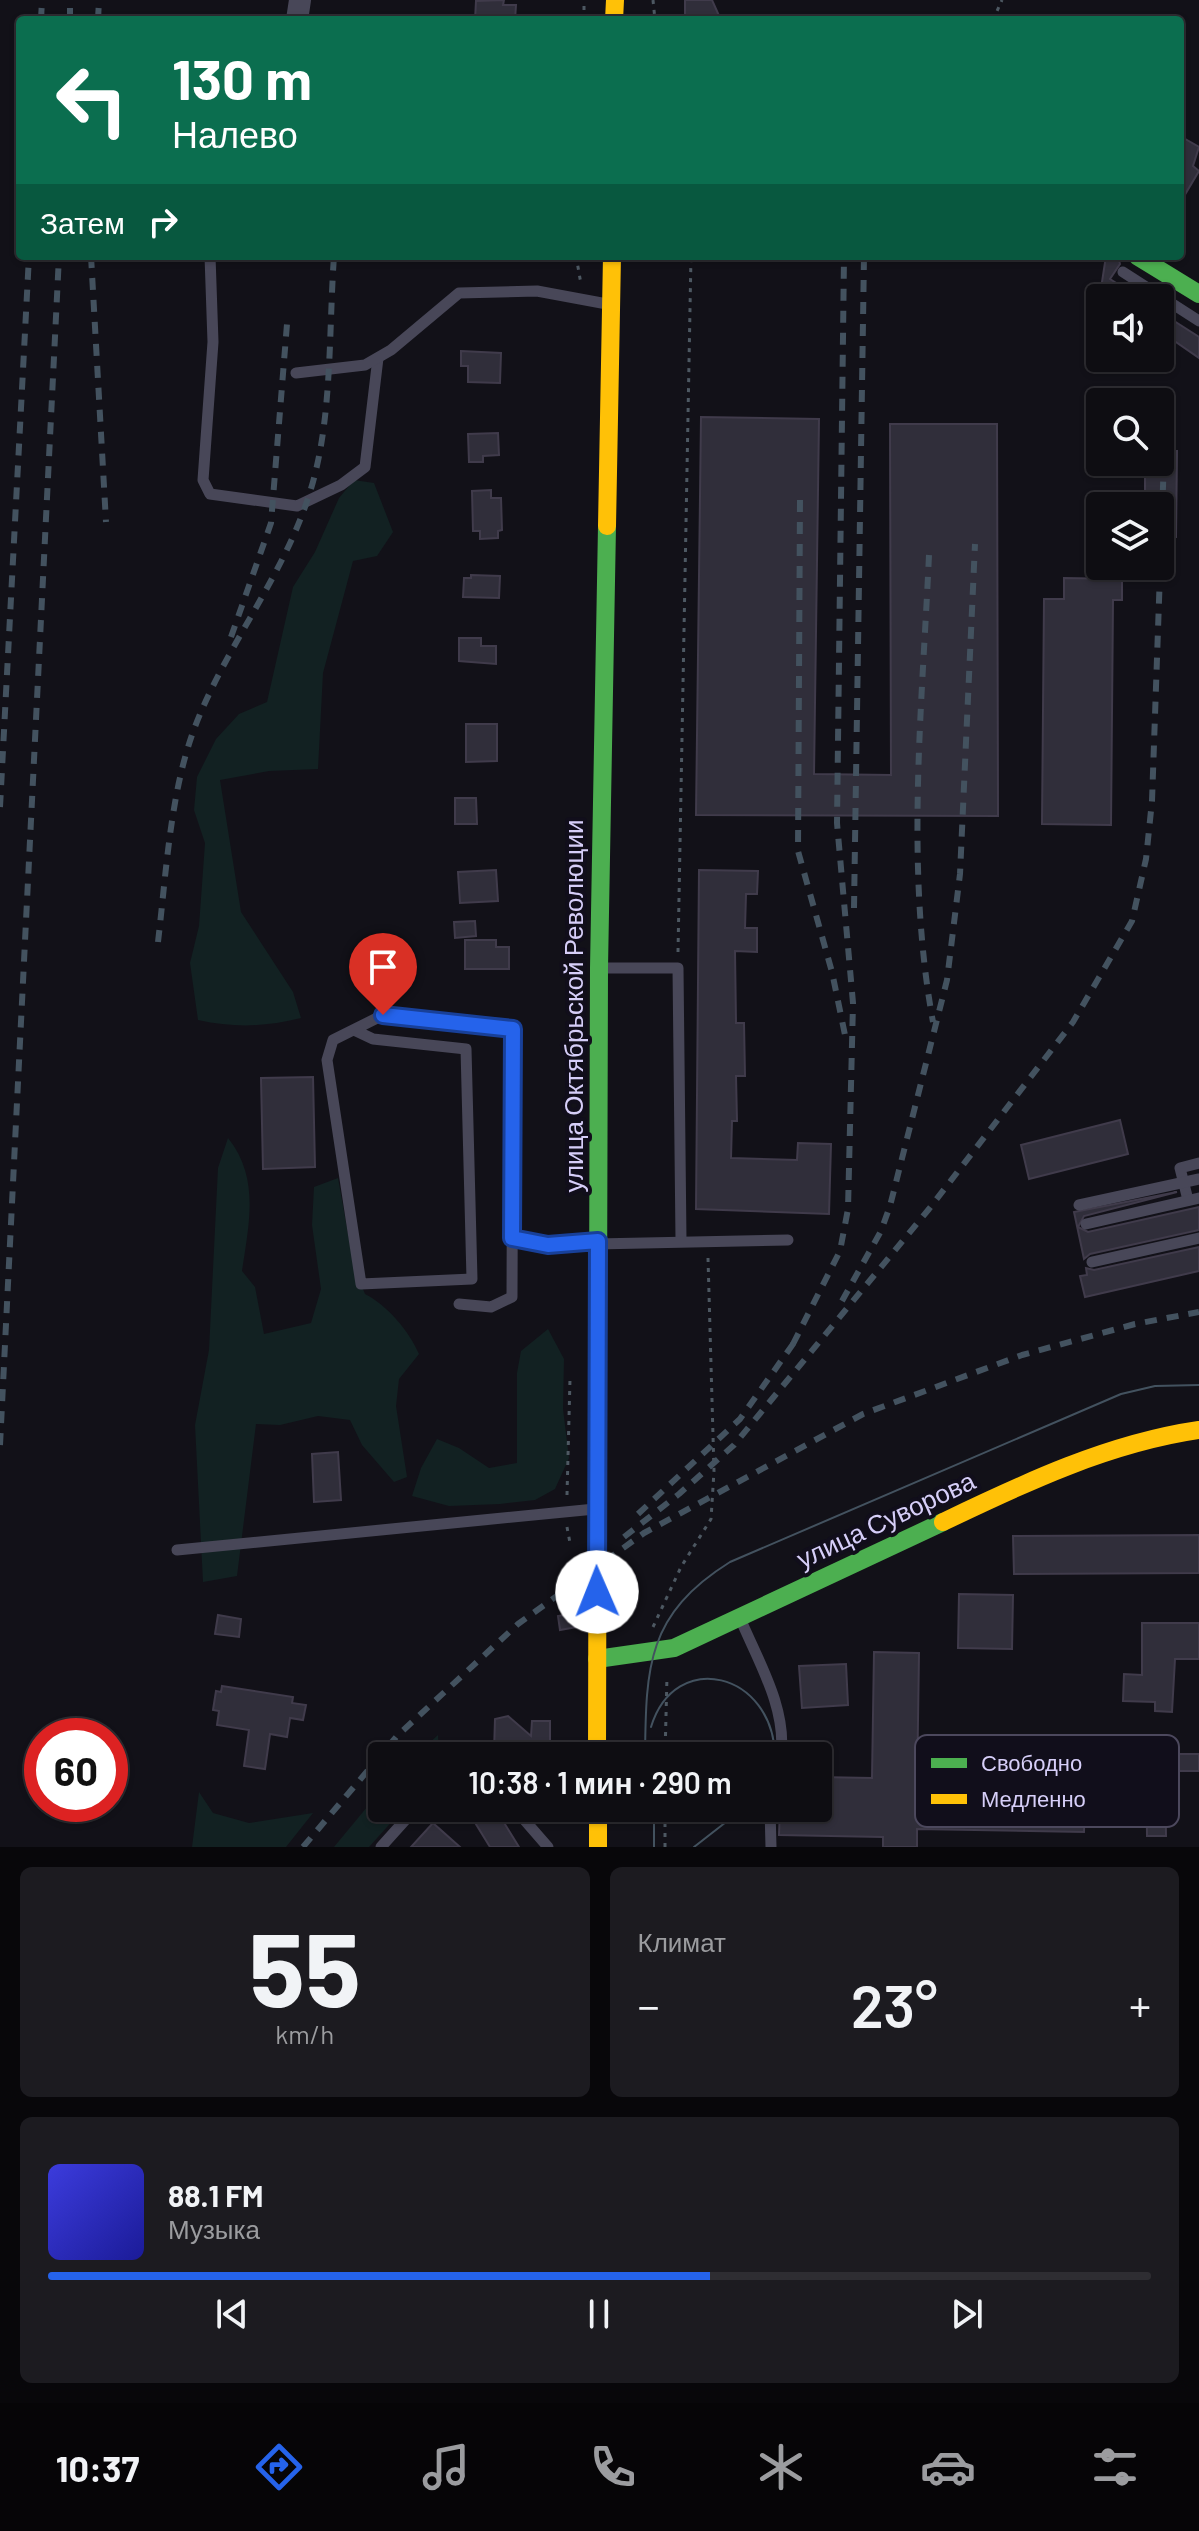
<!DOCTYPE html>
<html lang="ru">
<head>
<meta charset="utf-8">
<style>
  body { margin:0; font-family:Barlow,sans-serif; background:#1c1b20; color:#f1f3f6; height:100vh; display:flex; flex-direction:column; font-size:30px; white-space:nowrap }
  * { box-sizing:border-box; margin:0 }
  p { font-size:26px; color:#9b9c9f }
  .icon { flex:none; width:44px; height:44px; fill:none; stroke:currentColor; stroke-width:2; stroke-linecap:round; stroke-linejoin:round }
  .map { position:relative; height:1847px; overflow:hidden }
  .details { display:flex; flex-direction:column; gap:20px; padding:20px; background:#08070a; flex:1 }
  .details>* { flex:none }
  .top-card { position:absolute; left:16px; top:16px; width:1168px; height:244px; border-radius:8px; box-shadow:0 2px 6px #0004,0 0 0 2px #2e2d32; background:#0b6e4f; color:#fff; overflow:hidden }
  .tools { position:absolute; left:1086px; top:284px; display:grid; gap:16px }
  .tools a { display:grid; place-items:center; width:88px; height:88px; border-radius:8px; background:#0e0d12; box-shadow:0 2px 6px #0004,0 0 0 2px #2e2d32; font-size:40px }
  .speed { position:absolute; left:24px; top:1718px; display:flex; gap:16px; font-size:40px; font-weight:700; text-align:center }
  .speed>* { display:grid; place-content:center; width:104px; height:104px; border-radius:50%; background:#0e0d12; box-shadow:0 2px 6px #0004,0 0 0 2px #2e2d32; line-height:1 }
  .speed .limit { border:12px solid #d22; background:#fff; color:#111 }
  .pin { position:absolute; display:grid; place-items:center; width:68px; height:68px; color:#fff; margin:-82px -34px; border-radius:50% 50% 50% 0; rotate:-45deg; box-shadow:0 0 8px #0007 }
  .pin .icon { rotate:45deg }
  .me { position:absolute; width:88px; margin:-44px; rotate:359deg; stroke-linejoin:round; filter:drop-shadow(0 0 6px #0008) }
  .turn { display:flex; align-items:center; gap:28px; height:168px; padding:0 24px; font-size:36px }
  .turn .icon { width:104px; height:104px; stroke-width:2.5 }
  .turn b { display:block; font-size:56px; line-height:68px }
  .then { display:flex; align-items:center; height:76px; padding:0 24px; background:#0003; gap:16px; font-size:30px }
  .big { font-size:60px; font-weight:600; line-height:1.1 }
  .details .card { flex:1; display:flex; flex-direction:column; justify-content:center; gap:12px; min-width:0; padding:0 28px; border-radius:12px; background:#1c1b20 }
  .details .dial { align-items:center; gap:0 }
  .dial b { font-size:104px; line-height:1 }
  .song { display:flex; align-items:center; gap:24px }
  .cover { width:96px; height:96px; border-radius:12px; background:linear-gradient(135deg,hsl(240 70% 55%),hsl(240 70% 35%)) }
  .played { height:8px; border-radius:4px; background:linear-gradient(90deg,#2563eb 60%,#2e2d32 60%) }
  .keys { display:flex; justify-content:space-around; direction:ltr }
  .heat { display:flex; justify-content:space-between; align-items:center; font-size:44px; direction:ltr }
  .details .tiles { flex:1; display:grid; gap:20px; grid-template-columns:1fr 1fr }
  .card:last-child { grid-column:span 2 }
  .trip { position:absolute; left:368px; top:1742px; width:464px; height:80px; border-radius:8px; background:#0e0d12; box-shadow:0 2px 6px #0004,0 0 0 2px #2e2d32; font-weight:600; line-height:80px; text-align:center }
  .tab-bar { display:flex; height:128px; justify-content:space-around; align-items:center; background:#060507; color:#9b9c9f }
  .tab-bar .icon { width:56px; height:56px }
  .tab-bar .on { color:#2563eb }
  .tab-bar b { font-size:36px; color:#f1f3f6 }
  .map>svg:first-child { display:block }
</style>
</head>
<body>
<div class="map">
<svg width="1199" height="1847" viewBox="0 0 1199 1847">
  <rect width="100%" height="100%" fill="#121118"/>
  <!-- green -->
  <g fill="#122122">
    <path d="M354,480L374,483L393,532L377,556L353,561L323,673L318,769L269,771L220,780L241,912L293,992L301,1018C264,1027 235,1028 198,1020L190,963L199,926L205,843L194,810L197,777L216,739L239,714L267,702L293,587L315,552L339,498Z"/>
    <path d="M228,1138C260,1178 249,1223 242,1271L255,1287L264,1334L311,1323L321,1289L312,1225L314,1187L338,1178L354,1267L365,1294C387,1305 409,1331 419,1354L399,1379L396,1406L407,1477L394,1482L362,1445L350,1420L318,1416L280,1425L256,1424L237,1576L203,1582L195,1425L209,1350L218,1168Z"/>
    <path d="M548,1329L564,1359L563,1409L569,1458L555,1489L535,1500L500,1504L449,1506L412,1496L421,1468L437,1439L459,1448L489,1468L517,1463V1373L521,1351Z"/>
    <path d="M438,1735L439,1756H415Z"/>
    <path d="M382,1789V1808H404L369,1847H334Z"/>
    <path d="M199,1792L213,1813L249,1823L313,1813L286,1847H192Z"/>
  </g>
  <!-- building -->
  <g fill="#302e3a" stroke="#403b4b" stroke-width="2">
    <path d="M504,0L503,5H516L515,20H475L476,1Z"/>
    <path d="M685,0H712L721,20H685Z"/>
    <path d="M1180,136L1199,147L1193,166L1199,171L1180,203Z"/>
    <path d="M1106,256H1118L1120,264L1110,279L1140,298H1112L1102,291L1100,295Z"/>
    <path d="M1160,312L1199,337V358L1160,331Z"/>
    <path d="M461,351L501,353L500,383L468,382V366H461Z"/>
    <path d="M701,417L819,419L814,774L891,775L890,424H997L998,816L696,815Z"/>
    <path d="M498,433L499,455L483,456V462H469L468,434Z"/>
    <path d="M1160,451H1177L1176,537H1160V506H1145V462H1160Z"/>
    <path d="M491,490V498H501L502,530L498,531V538L480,539V531H473L472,491Z"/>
    <path d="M471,575L500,576L499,598L463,597L464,578H471Z"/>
    <path d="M1064,578L1122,579V600H1113L1111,825L1042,824L1044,599H1064Z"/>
    <path d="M459,638H481V646H496V664L459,661Z"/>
    <path d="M466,724H497V761L466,762Z"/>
    <path d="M455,798H476L477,824H455Z"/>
    <path d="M496,870L498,901L460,903L458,872Z"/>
    <path d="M699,870L758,871L757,894H746L745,928H757V952L735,951L736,1023H744L745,1076H736L737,1121H732L731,1158L797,1160L798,1143L831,1144L829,1214L696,1209Z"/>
    <path d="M475,921L476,936L455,938L454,922Z"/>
    <path d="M465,940H496V947H509V969H465Z"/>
    <path d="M313,1077L315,1167L263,1169L261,1078Z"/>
    <path d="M1120,1120L1128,1154L1029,1179L1021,1145Z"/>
    <path d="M1177,1192L1084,1216L1078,1227L1088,1232L1199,1207V1230L1090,1254L1084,1259L1074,1212Z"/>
    <path d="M1199,1247V1271L1085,1297L1080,1276L1087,1275L1086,1268L1094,1270Z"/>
    <path d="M338,1452L341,1500L314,1502L312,1454Z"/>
    <path d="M1199,1535V1573L1014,1574L1013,1536Z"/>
    <path d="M959,1594L1013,1595L1012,1649L958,1648Z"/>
    <path d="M575,1613L577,1627L560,1630L558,1616Z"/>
    <path d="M218,1615L241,1619L239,1637L215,1634Z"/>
    <path d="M1142,1623H1199V1659H1175L1172,1712L1155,1711V1702L1123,1701L1124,1674L1142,1675Z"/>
    <path d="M874,1652L919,1653L917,1789L1085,1792L1084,1832L917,1829V1847H883V1837L779,1835L780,1808H818V1777L872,1778Z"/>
    <path d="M846,1664L848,1705L802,1708L799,1666Z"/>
    <path d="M222,1686L293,1697L292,1703L306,1705L303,1720L290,1718L287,1737L270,1734L265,1769L244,1766L249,1730L217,1725L219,1711L213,1710L216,1691L221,1692Z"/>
    <path d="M508,1716L531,1736L532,1721H550V1751L514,1750L508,1755L494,1752L495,1719Z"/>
    <path d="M1146,1754H1199V1771H1165L1166,1836H1147Z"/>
    <path d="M466,1808H495L519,1847H490Z"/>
    <path d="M433,1823L460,1847H411Z"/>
  </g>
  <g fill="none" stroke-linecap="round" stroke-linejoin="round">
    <!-- path -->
    <g stroke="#4d5862" stroke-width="3" stroke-dasharray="4 6" stroke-linecap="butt">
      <path d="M653,0L655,20"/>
      <path d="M584,20V0"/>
      <path d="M993,20L1002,0"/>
      <path d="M576,256L581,284"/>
      <path d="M678,952L691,256"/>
      <path d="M567,1495L570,1379"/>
      <path d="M567,1527L570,1543"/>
      <path d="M653,1627L681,1567L711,1519L714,1471L708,1258"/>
      <path d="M665,1756L667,1676"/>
      <path d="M665,1847V1808"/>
    </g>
    <!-- lane -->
    <g stroke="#484758" stroke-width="11">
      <path d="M210,256L213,342L203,480L210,494L297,506L341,485L365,467L378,358"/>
      <path d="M1123,272L1199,321"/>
      <path d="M296,373L365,365L391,350L459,293L537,291L607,304"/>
      <path d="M603,968H678L681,1240"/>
      <path d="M354,1030L373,1039L466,1049L472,1279L361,1284L327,1060L333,1040L383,1015L513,1029L512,1297L491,1307L459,1304"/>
      <path d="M1188,1200L1180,1168L1199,1163"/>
      <path d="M1079,1205L1199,1179"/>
      <path d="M1086,1224L1199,1198"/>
      <path d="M512,1238L548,1245L788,1240"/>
      <path d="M1092,1262L1199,1238"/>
      <path d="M177,1550L595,1509"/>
      <path d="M740,1618C758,1661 787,1708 781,1756"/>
      <path d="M514,1808L548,1847"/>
      <path d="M770,1808L771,1847"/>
      <path d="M381,1847L416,1808"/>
    </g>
    <!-- street -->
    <path stroke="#484758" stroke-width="22" d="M297,20L300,0"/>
    <!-- fast -->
    <g stroke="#4caf50" stroke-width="18">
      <path d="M1137,256L1199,294"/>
      <path d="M598,1315L599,968L607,526"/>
      <path d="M597,1659L674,1648L943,1522"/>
    </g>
    <!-- slow -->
    <g stroke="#ffc107" stroke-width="18">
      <path d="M614,20L615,0"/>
      <path d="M607,526L612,256"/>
      <path d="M943,1522C1024,1483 1109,1443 1199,1430"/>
      <path d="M597,1756L598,1315"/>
      <path d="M598,1808V1847"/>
    </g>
    <!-- tram -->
    <g stroke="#43525f" stroke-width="2">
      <path d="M651,1727C675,1648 773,1672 775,1756"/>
      <path d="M645,1756C646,1666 647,1614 730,1562L1121,1394L1155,1386L1199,1385"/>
      <path d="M654,1847V1808"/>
      <path d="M694,1847L744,1808"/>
    </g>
    <!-- rail -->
    <g stroke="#43525f" stroke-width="6" stroke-dasharray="12 10" stroke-linecap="butt">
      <path d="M41,20L42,0"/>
      <path d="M70,20V0"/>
      <path d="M98,20L99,0"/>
      <path d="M91,256L106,522"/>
      <path d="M800,500L798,851L832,972L845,1035"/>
      <path d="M929,555C922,710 905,869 933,1022"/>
      <path d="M231,637L271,523L287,324"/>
      <path d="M0,807L29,256"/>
      <path d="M854,908L864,256"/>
      <path d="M158,942C166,875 170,796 193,732C226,642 292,568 315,474C332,407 329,326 334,256"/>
      <path d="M842,1301L881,1231L890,1206L947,980L960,874L975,544"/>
      <path d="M793,1344L840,1251L848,1209L853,1003L837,823L844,256"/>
      <path d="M0,1445L59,256"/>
      <path d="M638,1514L740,1419L798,1337"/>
      <path d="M624,1537L679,1494L734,1445L929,1209L1073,1022L1132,921L1146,859L1152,801L1164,458"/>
      <path d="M303,1847L397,1736L518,1624L644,1533L863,1414L1022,1355L1135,1324L1199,1312"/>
    </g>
  </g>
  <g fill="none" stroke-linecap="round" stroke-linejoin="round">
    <!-- route casing -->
    <g stroke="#184099" stroke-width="20">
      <path id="route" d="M383,1015L513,1029L512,1238L548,1245L598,1241L597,1592"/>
    </g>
    <!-- route -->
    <use href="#route" stroke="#2563eb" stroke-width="14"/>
  </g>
  <g text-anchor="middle" stroke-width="8" stroke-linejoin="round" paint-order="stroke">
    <!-- street labels -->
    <g font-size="26" fill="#d6cef8" stroke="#110e1b">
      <text transform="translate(574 1006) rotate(-90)" y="9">улица Октябрьской Революции</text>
      <text transform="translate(886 1520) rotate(-25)" y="9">улица Суворова</text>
    </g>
  </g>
  <!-- legend -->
  <rect x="915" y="1735" width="264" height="92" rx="12" fill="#110e1b" stroke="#4c485d" stroke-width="2"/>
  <rect x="931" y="1758" width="36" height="10" fill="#4caf50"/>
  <rect x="931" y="1794" width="36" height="10" fill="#ffc107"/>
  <g font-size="22" fill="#d6cef8">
    <text x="981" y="1771">Свободно</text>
    <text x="981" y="1807">Медленно</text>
  </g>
</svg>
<div class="tools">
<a><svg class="icon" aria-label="sound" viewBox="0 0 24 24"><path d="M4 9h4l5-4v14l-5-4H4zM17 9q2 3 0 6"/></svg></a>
<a><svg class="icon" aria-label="search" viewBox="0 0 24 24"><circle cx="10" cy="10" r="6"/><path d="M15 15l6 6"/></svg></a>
<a><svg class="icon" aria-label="layers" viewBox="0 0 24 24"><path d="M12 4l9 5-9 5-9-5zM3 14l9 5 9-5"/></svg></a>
</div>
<div class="speed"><div class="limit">60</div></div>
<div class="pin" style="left:383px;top:1015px;background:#d93025"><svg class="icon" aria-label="arrive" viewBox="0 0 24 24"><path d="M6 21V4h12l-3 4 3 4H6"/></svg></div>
<svg class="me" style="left:597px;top:1592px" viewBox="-20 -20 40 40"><circle r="19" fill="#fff"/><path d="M0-13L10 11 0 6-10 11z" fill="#2563eb"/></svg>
<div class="trip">10:38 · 1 мин · 290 m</div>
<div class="top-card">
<div class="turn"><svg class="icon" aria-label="left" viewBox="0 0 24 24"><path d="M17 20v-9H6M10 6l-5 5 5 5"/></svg><div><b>130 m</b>Налево</div></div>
<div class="then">Затем<svg class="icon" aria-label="right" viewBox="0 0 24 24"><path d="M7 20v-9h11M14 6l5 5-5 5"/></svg></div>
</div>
</div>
<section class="details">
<div class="tiles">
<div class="card dial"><b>55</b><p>km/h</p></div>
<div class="card"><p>Климат</p>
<div class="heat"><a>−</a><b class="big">23°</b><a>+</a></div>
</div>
<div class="card">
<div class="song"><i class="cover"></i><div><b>88.1 FM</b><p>Музыка</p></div></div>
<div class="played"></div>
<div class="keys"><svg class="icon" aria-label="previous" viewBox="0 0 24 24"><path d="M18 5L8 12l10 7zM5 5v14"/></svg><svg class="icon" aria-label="pause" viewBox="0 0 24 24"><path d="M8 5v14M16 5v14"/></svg><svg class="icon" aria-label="next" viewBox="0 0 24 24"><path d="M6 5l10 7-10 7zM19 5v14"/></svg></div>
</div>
</div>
</section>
<nav class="tab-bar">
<b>10:37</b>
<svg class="icon on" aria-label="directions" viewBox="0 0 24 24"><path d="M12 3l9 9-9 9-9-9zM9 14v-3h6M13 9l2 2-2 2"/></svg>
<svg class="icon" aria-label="music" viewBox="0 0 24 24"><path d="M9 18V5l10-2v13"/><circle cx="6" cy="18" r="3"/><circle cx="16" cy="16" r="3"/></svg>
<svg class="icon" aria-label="phone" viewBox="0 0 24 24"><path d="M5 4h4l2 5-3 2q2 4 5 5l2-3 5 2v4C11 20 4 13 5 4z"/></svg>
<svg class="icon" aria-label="climate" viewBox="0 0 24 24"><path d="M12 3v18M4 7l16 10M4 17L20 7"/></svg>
<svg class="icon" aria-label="car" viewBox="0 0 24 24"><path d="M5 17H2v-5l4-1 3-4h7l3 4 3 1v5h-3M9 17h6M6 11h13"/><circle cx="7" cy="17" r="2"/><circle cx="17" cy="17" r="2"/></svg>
<svg class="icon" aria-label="filters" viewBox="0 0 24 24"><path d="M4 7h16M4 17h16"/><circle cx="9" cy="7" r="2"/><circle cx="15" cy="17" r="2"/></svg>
</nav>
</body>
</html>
